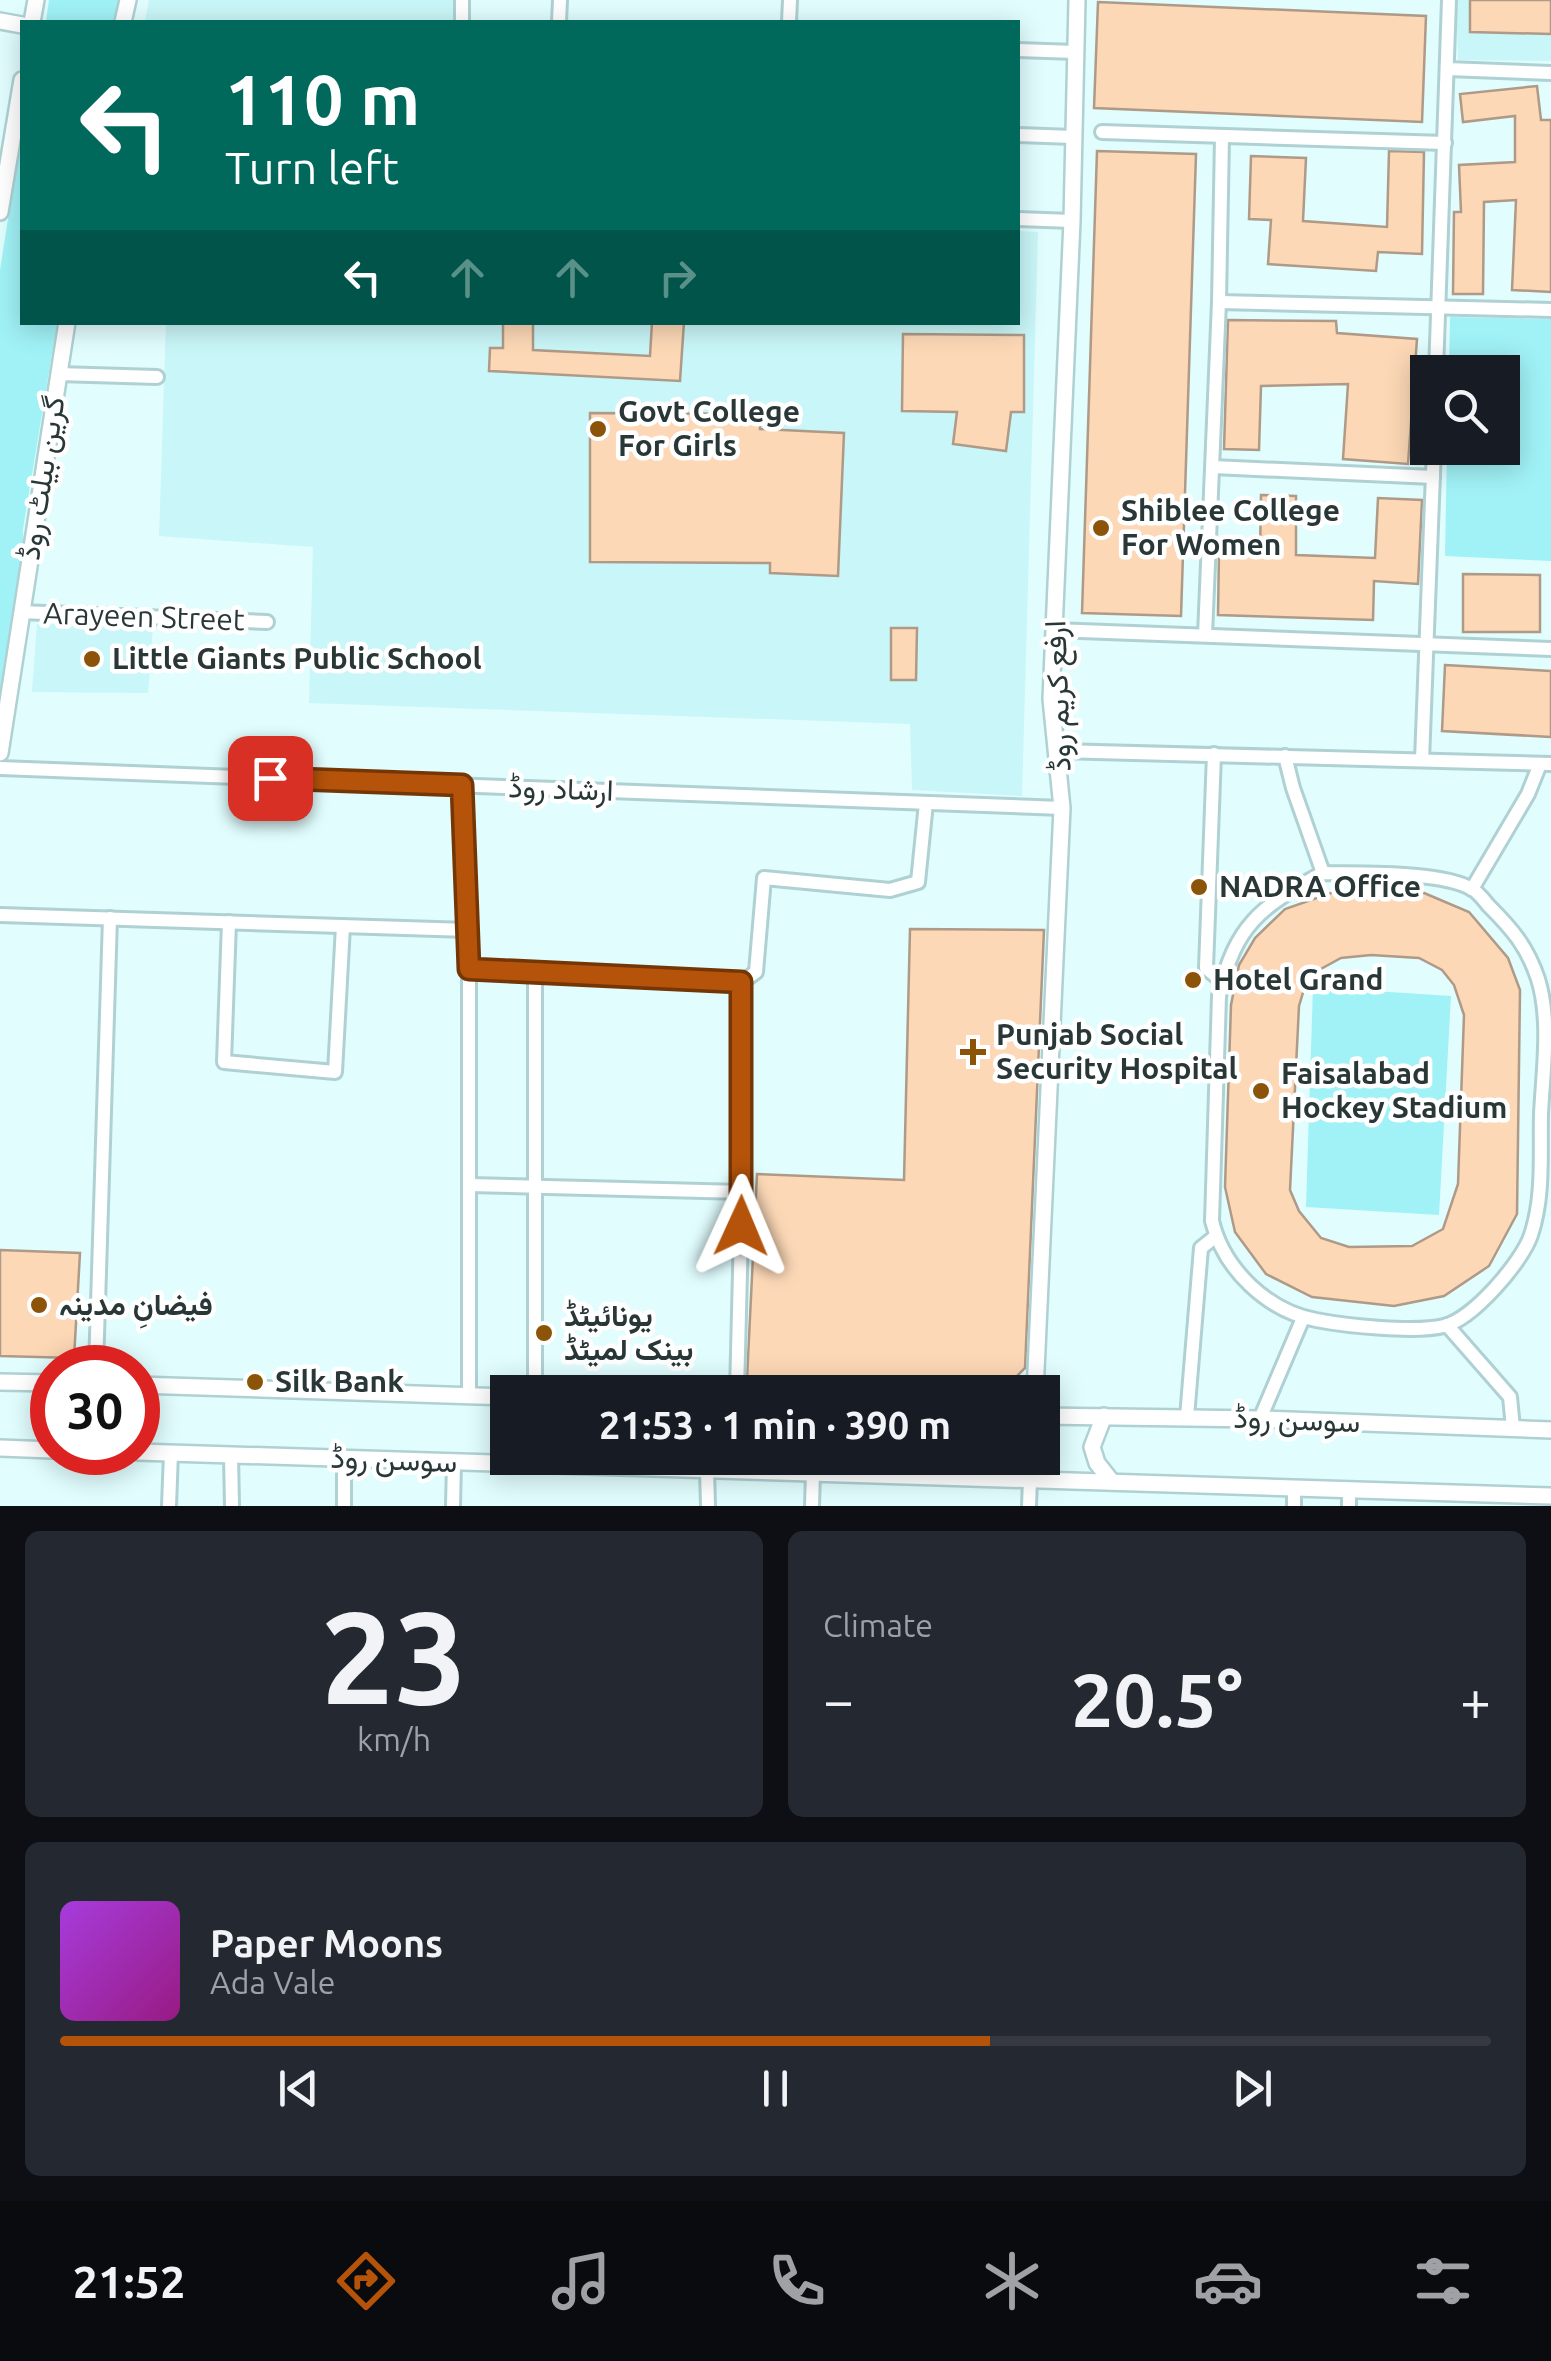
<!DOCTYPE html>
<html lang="en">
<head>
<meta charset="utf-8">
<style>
  body { margin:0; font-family:Ubuntu,Vazirmatn,sans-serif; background:#242831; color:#f1f3f6; height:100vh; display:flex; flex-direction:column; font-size:38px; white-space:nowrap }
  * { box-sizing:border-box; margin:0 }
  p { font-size:32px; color:#9ea1a6 }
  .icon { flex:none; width:55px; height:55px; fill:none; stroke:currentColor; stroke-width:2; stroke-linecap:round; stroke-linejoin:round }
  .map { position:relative; height:1506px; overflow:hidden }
  .side { display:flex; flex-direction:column; gap:25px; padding:25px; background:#0d0f14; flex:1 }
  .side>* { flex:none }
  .guide { position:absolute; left:20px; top:20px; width:1000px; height:305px; border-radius:0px; box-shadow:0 5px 25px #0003; background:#00695c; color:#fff; overflow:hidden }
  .controls { position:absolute; left:1410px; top:355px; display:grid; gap:20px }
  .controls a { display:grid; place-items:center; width:110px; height:110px; border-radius:0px; background:#171b24; box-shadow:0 5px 25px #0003; font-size:50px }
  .speed { position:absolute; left:30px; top:1345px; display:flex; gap:20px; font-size:50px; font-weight:700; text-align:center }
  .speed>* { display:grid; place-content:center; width:130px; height:130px; border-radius:50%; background:#171b24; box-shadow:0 5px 25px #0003; line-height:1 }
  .speed .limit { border:15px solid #d22; background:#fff; color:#111 }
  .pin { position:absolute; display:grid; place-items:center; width:85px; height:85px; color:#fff; margin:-42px; border-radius:20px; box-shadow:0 5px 15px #0006 }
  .me { position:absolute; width:110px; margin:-55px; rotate:1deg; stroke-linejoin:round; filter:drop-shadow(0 0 8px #0008) }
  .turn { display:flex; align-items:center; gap:35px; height:210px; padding:0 40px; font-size:45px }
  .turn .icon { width:130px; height:130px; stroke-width:2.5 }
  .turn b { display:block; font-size:70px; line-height:85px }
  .lanes { display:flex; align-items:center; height:95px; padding:0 40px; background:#0003; justify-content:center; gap:50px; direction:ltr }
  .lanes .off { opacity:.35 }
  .big { font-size:75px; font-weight:700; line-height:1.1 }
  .side .widget { flex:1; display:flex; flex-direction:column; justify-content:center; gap:15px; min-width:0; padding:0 35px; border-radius:15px; background:#242831 }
  .side .dial { align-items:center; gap:0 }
  .dial b { font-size:130px; line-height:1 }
  .song { display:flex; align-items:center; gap:30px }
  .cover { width:120px; height:120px; border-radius:15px; background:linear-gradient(135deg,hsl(280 70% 55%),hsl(310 70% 35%)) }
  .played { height:10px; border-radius:5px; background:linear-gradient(90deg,#b45309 65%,#363941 65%) }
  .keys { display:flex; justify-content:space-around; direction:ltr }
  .heat { display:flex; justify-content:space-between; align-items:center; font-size:55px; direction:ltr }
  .side .tiles { flex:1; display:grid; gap:25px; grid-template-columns:1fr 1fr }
  .widget:last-child { grid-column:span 2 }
  .trip { position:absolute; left:490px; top:1375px; width:570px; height:100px; border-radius:0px; background:#171b24; box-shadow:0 5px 25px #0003; font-weight:700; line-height:100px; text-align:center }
  .dock { display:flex; height:160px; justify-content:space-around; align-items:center; background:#090b0e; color:#9ea1a6 }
  .dock .icon { width:70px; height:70px }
  .dock .active { color:#b45309 }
  .dock b { font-size:45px; color:#f1f3f6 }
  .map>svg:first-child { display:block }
</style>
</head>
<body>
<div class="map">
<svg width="1551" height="1506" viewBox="0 0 1551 1506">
  <rect width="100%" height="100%" fill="#e1fdfe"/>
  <!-- built -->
  <g fill="#c9f6f8">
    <path d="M149,0H454V22H145Z"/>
    <path d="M1456,0H1551V61L1458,60Z"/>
    <path d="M1018,231L1038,232L1022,796L912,790L910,724L309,703L313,547L159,536L166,323L1018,322Z"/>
    <path d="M37,624L153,626L148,693L32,692Z"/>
  </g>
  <!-- green -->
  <g fill="#a0f2f6">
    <path d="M49,0H120L116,22L46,21Z"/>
    <path d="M22,129V322L57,323L23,529L24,574L3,693H0V270Z"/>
    <path d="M1450,317L1551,319V561L1445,556L1447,448H1502V372H1449Z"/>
    <path d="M1313,987L1451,996L1439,1215L1306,1207Z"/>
  </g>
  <!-- building -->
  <g fill="#fcd8b6" stroke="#ae9a87" stroke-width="2.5" fill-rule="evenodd">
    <path d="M1470,0H1551V34L1470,32Z"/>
    <path d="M1098,2L1426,16L1422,122L1094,108Z"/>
    <path d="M1537,86L1541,120H1551V292L1512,290L1516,200L1484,202L1483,294H1453L1454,212H1461L1459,165L1515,162V116L1463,122L1460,94Z"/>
    <path d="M1097,151L1196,154L1181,616L1082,613Z"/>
    <path d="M1389,151L1424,152L1422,254L1378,252L1376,271L1268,264L1271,220L1249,219L1251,156L1306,158L1303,221L1387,227Z"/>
    <path d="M1228,320L1336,321L1337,333L1417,339L1408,464L1343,459L1348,384L1261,386L1259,450L1224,449Z"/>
    <path d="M503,322H533V350L650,356L652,322H684L680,381L489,371L490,348H503Z"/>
    <path d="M903,334L1024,335V412H1011L1006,451L953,444L957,412L902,411Z"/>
    <path d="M590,413L760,414V429L844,433L838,576L770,573V563L590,562Z"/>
    <path d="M1261,495L1296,496V555L1375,558L1378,498L1422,500L1418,584L1374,581L1373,620L1218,615L1219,553L1260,554Z"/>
    <path d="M1463,574L1540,575V632H1463Z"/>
    <path d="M891,628H917L916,680H891Z"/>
    <path d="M1445,665L1551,671V737L1442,731Z"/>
    <path d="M1417,890L1469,912L1508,958L1520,990L1517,1214L1489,1266L1444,1296L1394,1306L1312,1297L1266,1274L1235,1232L1225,1187L1231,1005L1239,965L1255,938L1285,909L1331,893ZM1371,955L1419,958L1442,970L1454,985L1464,1015L1458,1184L1443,1229L1412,1246L1349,1247L1321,1238L1299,1211L1290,1190L1299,1006L1305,986L1319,970L1341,958Z"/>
    <path d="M910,929L1044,930L1025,1368L1002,1391L747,1379L757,1174L904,1180Z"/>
    <path d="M0,1250L80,1253L74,1358L0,1356Z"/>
  </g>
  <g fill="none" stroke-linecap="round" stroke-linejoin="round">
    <!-- minor casing -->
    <g stroke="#afd1d3" stroke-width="18">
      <g id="minor">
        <path d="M462,22V0"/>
        <path d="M559,22L560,0"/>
        <path d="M789,22L790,0"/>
        <path d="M1018,50L1075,52"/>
        <path d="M1447,69L1551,73"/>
        <path d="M1102,132L1445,143"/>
        <path d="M1018,135L1073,137"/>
        <path d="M1018,219L1072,221"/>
        <path d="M1219,302L1551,310"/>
        <path d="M1436,372L1449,0"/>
        <path d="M58,374L157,377"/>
        <path d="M1213,467L1433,477"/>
        <path d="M21,612L267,622"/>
        <path d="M1054,630L1551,649"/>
        <path d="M1205,635L1219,302L1222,137"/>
        <path d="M1059,751L1551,764"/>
        <path d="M1214,754L1206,968L1222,981"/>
        <path d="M1285,756L1293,788L1323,873"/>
        <path d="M1422,760L1434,448"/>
        <path d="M0,768L1062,808"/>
        <path d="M463,785L469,969V1396"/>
        <path d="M1323,873C1360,874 1441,871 1472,889C1478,892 1484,900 1488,905C1512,929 1527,946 1538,979C1551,1021 1543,1071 1541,1114C1540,1154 1544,1196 1531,1235C1522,1262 1473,1319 1444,1326C1415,1333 1347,1326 1316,1320C1268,1311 1224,1270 1212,1221L1219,996C1235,925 1261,906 1323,873Z"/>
        <path d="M1472,889L1528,794L1540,764"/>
        <path d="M0,915L468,930"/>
        <path d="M229,922L224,1062L335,1072L343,926"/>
        <path d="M469,969L741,983L756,972L764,878L890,890L918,882L926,803"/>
        <path d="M535,973V1392"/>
        <path d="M469,1185L742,1192"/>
        <path d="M1447,1325L1510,1397L1513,1428"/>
        <path d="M96,1368L110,918"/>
        <path d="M737,1392L742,1192L741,983"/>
        <path d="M1187,1417L1201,1248L1216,1236"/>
        <path d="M1260,1419L1303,1318"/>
        <path d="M231,1455L232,1506"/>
        <path d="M344,1458V1506"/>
        <path d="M707,1469L708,1506"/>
        <path d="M1294,1488V1506"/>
        <path d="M1349,1489V1506"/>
        <path d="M169,1506L171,1453"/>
        <path d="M453,1506L454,1462"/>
        <path d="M812,1506L813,1473"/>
        <path d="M1029,1506L1030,1479"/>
      </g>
    </g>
    <!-- tertiary casing -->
    <g stroke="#afd1d3" stroke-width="20">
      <g id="tertiary">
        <path d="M0,21L22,25"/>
        <path d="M32,22L36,0"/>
        <path d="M123,22L128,0"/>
        <path d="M0,212L22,80"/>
        <path d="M0,753L67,322"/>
        <path d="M0,1382L52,1383"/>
        <path d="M138,1385L508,1397"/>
        <path d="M1035,1392L1062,808L1051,699L1072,221L1077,0"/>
        <path d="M1042,1416L1260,1419L1551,1430"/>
        <path d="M1104,1416L1092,1447L1097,1463L1112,1482"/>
        <path d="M0,1448L52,1450"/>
        <path d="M138,1452L1551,1496"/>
        <path d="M992,1478L1003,1458"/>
        <path d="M1030,1479L1031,1458"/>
      </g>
    </g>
    <!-- minor -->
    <use href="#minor" stroke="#fff" stroke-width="12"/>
    <!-- tertiary -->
    <use href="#tertiary" stroke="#fff" stroke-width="15"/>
  </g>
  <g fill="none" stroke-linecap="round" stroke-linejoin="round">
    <!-- route casing -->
    <g stroke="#753606" stroke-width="25">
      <path id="route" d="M270,778L462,785L469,969L741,982V1226"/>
    </g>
    <!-- route -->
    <use href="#route" stroke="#b45309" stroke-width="18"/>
  </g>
  <!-- markers -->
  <g fill="#8c5409" stroke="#fff" stroke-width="4">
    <circle cx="598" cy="429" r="10"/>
    <circle cx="1101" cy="528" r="10"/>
    <circle cx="92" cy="659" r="10"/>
    <circle cx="1199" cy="887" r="10"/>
    <circle cx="1193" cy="980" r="10"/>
    <path d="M968 1037h10v10h10v10h-10v10h-10v-10h-10v-10h10z"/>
    <circle cx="1261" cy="1091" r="10"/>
    <circle cx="39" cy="1305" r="10"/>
    <circle cx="544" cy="1333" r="10"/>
    <circle cx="255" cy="1382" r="10"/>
  </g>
  <g text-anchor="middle" stroke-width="9" stroke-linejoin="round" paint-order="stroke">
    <!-- poi labels -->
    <g font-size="30" font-weight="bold" fill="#293737" stroke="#fff" text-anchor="start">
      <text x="618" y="422">Govt College<tspan x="618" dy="34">For Girls</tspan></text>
      <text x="1121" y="521">Shiblee College<tspan x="1121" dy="34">For Women</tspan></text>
      <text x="112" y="669">Little Giants Public School</text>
      <text x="1219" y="897">NADRA Office</text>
      <text x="1213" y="990">Hotel Grand</text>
      <text x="996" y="1045">Punjab Social<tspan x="996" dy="34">Security Hospital</tspan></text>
      <text x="1281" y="1084">Faisalabad<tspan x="1281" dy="34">Hockey Stadium</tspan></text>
      <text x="59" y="1315">فیضانِ مدینہ</text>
      <text x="564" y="1326">یونائیٹڈ<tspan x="564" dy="34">بینک لمیٹڈ</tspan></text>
      <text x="275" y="1392">Silk Bank</text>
    </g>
    <!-- street labels -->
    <g font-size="30" fill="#293737" stroke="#fff">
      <text transform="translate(42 478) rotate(-81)" y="10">گرین بیلٹ روڈ</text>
      <text transform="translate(144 617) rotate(2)" y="10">Arayeen Street</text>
      <text transform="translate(1058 696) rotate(-92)" y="10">ارفع کریم روڈ</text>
      <text transform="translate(561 789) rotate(2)" y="10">ارشاد روڈ</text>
      <text transform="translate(1297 1420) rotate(2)" y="10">سوسن روڈ</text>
      <text transform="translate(394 1460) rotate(2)" y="10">سوسن روڈ</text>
    </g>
  </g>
</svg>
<div class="controls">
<a><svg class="icon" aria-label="search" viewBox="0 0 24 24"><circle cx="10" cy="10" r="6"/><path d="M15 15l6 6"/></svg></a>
</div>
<div class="speed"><div class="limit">30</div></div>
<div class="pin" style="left:270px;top:778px;background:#d93025"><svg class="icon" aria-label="arrive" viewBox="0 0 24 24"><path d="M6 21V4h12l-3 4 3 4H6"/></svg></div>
<svg class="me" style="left:741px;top:1226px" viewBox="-20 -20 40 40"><path d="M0-17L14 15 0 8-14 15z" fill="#b45309" stroke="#fff" stroke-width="4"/></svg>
<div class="trip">21:53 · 1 min · 390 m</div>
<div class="guide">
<div class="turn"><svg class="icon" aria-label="left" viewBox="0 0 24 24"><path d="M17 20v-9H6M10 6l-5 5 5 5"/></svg><div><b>110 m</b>Turn left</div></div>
<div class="lanes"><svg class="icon" aria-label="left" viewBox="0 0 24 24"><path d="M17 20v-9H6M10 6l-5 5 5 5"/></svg><svg class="icon off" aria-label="ahead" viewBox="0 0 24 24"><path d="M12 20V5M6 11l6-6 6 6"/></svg><svg class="icon off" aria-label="ahead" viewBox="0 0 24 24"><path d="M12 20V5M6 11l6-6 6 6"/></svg><svg class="icon off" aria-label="right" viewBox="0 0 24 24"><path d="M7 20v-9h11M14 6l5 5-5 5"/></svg></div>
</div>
</div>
<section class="side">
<div class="tiles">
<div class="widget dial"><b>23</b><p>km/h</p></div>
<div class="widget"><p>Climate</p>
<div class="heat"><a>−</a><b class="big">20.5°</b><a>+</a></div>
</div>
<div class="widget">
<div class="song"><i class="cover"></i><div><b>Paper Moons</b><p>Ada Vale</p></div></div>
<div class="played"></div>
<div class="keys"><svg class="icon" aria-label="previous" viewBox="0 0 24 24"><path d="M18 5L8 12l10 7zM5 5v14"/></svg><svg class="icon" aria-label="pause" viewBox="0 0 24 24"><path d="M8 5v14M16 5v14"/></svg><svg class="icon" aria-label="next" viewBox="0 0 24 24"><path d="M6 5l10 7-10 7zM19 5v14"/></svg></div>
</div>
</div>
</section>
<nav class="dock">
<b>21:52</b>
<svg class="icon active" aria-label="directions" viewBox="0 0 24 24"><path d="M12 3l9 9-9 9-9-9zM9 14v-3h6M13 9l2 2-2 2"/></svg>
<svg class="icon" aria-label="music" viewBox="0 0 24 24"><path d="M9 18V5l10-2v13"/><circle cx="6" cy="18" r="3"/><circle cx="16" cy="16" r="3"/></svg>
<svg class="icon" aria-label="phone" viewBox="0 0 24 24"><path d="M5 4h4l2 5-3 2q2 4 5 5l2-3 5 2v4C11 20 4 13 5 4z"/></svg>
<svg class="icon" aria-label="climate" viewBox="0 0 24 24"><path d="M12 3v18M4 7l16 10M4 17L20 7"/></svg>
<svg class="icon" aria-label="car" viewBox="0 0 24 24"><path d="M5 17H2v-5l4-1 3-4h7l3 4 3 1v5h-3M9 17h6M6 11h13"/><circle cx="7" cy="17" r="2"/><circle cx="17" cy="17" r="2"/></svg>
<svg class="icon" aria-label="filters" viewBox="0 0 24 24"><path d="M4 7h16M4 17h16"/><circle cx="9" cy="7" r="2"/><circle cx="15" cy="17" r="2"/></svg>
</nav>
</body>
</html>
